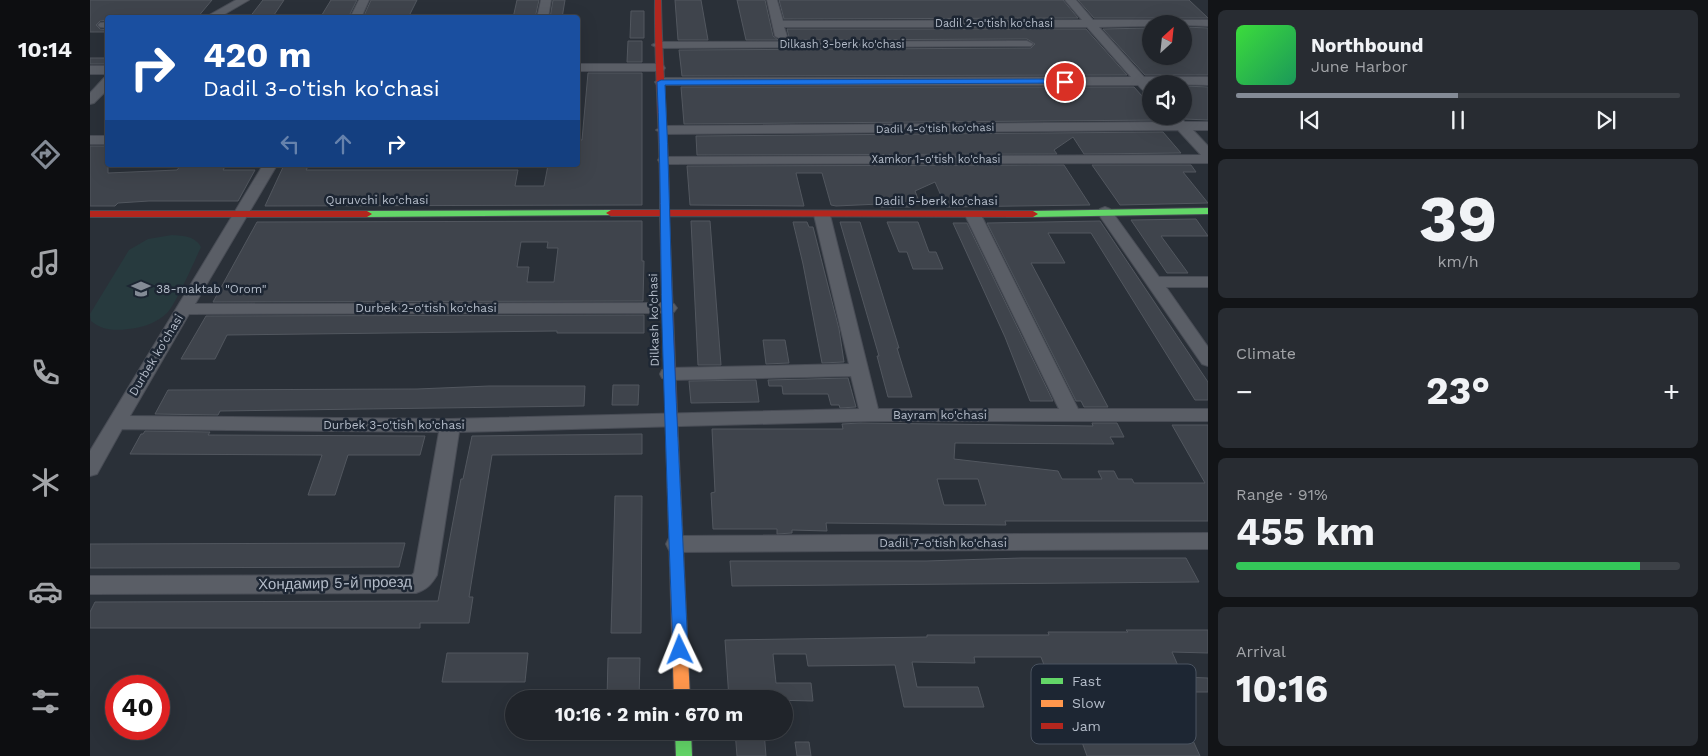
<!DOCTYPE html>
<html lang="en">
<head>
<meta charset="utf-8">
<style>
  body { margin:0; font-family:"Work Sans",sans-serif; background:#282c32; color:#f1f3f6; height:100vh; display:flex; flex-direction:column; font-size:19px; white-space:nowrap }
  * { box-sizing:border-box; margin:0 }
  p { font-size:16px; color:#a2a4a8 }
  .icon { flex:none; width:28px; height:28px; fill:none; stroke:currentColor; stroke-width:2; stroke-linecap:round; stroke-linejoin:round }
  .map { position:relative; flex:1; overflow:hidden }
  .details { display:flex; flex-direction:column; gap:10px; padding:10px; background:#121417; width:500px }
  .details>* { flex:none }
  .top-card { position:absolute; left:15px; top:15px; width:475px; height:152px; border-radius:5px; box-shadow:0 5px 20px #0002,0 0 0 1px #3d4147; background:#1a4fa0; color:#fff; overflow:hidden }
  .needle { width:32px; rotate:27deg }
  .fabs { position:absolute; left:1052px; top:15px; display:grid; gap:10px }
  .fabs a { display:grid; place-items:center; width:50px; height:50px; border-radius:50%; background:#20242a; box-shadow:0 5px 20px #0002,0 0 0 1px #3d4147; font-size:25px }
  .speed { position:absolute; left:15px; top:675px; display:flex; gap:10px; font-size:25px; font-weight:700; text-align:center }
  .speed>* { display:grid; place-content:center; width:65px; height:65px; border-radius:50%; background:#20242a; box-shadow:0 5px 20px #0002,0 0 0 1px #3d4147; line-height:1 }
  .speed .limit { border:8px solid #d22; background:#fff; color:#111 }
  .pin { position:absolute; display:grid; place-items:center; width:42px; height:42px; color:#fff; margin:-21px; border:2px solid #fff; border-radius:50%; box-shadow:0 1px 5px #0007 }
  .me { position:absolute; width:55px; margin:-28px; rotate:358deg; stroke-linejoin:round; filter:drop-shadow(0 0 4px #0008) }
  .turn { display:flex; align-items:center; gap:18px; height:105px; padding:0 15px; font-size:22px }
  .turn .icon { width:65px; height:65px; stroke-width:2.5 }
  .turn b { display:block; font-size:35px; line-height:42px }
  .lanes { display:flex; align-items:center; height:48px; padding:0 15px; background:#0003; justify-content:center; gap:25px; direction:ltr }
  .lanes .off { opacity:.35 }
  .big { font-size:38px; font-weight:700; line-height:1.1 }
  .details .tile { flex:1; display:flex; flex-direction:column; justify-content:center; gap:8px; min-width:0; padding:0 18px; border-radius:8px; background:#282c32 }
  .details .dial { align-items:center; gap:0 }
  .dial b { font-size:65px; line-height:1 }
  .song { display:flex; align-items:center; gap:15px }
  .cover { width:60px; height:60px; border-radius:8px; background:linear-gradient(135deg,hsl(120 70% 55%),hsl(150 70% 35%)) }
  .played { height:5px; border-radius:2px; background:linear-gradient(90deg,#848b96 50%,#3d4147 50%) }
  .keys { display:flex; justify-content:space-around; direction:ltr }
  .heat { display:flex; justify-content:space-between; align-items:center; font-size:28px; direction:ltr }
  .charge { height:8px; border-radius:4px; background:linear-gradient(90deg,#34c759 91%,#3d4147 0) }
  .trip { position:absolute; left:415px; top:690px; width:288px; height:50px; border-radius:25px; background:#20242a; box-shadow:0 5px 20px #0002,0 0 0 1px #3d4147; font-weight:700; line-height:50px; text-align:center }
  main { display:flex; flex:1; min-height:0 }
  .tab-bar { display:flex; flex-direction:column; width:90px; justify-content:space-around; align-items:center; background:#0d0e11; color:#a2a4a8 }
  .tab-bar .icon { width:35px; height:35px }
  .tab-bar .on { color:#848b96 }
  .tab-bar b { font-size:22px; color:#f1f3f6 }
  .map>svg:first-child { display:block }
</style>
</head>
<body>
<main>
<nav class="tab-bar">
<b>10:14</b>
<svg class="icon on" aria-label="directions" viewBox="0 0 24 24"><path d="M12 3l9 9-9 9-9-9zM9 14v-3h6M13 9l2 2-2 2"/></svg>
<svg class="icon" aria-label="music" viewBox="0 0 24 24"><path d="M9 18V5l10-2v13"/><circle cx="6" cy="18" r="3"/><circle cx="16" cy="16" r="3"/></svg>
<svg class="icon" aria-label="phone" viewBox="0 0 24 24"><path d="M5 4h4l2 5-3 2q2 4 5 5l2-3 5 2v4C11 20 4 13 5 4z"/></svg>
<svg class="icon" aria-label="climate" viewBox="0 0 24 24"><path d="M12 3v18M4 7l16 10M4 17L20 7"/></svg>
<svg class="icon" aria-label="car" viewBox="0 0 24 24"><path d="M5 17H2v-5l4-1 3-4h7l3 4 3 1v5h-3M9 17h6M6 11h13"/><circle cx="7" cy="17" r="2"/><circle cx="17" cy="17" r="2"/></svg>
<svg class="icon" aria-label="filters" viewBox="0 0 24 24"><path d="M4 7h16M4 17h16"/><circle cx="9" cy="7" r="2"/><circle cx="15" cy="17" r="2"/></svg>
</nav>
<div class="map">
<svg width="1118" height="756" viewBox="0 0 1118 756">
  <rect width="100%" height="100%" fill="#2a3038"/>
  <!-- green -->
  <path fill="#273a3e" d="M82,235C94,236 105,236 111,247C104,262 86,304 77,313C67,323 51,328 38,329C24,331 12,330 1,321L0,314L39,250L58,239Z"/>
  <!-- building -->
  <g fill="#3f444c" stroke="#52575f" fill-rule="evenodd">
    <path d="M0,0H122L107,18H18V20L10,21L6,25L10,29L18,30V32H0Z"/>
    <path d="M173,0H194L182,18H159Z"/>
    <path d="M241,0H267L258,18H230Z"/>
    <path d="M281,0H327L318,18H273Z"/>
    <path d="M427,0H449L445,18H423Z"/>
    <path d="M463,0H475L472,18H460Z"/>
    <path d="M585,0H611L618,40H588Z"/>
    <path d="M647,0H675L683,36L688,40H656Z"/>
    <path d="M689,0H973L988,18L694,19Z"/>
    <path d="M988,0H1099L1118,18H1004Z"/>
    <path d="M541,11H554V38H540Z"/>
    <path d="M1094,27L1118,28V75H1055L1013,29L1061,28V56H1094Z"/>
    <path d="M697,29H996L1037,75L592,76L589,50L941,48L945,44L937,39L694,40L699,37Z"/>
    <path d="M538,41H552V62H537Z"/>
    <rect x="0" y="58" width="18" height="6"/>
    <path d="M498,73H552V205L175,206L194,165H219L216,170H428L425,186H454L458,165H488V140H492Z"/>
    <path d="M1094,86L1118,87V120L1094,119Z"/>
    <path d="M591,87H1044L1061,106V116H1070L1074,120L594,124Z"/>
    <path d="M1073,132L1091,153L994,154L983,137L964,150L967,154L607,155L606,136Z"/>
    <path d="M0,146H18V173L87,170L91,165H136L133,170H165L148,201H59L28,203L25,206H0Z"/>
    <path d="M974,165L1000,205L856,207L845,182L825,191L830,204H820L821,207H791L790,204L746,206L741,205L732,173H706L714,206L600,205L597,166Z"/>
    <path d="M1002,165H1101L1106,172H1093L1118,203L1030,205Z"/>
    <path d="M1106,219L1118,236H1071L1098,273H1077L1041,220Z"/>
    <path d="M552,221V261H554L553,301L123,302L167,222ZM431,242H458L457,248H468L464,282H437L439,267H427Z"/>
    <path d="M601,221H620L631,365H608Z"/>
    <path d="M1010,221L1118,382V400H1105L1001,233H958L975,263H941L1018,407H994L991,401H986L897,223Z"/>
    <path d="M703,222H717L719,227H723L749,329L754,362L732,363L713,264Z"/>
    <path d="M750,222H770L809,348H807L822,397H798L787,356H789Z"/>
    <path d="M797,222H828L839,252H846L853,269H823L817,252H809Z"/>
    <path d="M863,223H877L963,401H940L915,337Z"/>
    <path d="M554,315V333H467V331L137,335L125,359H91L116,316Z"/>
    <path d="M673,340H695L699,363L676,364Z"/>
    <path d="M758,378L766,407L750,408L749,405H741L738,394H693L692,386H679L678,380Z"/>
    <path d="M666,380L669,402L601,403L599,381Z"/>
    <path d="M523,385H549L548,405H522Z"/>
    <path d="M399,386H495L494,406L130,411L128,415L65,414L78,390L327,389Z"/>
    <path d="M770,423L1003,426L1002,423H1027L1034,437H1020L1024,444L865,443L864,459L968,471L972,479H1012L1008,471H1024L1028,479H1042L1044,483H1115L1082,425H1118V521H915L916,525L736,523L737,531L702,530V533L687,534V529H623L621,493L625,492L622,429H753L752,424ZM847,479H888L896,505H854Z"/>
    <path d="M55,431L120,432L118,435L335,436L330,455H258L245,495H218L232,455L40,454L51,434H53Z"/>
    <path d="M552,434V454L402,455L379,597H383L379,623H330V628H0V612L5,602L348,601L371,479H373L382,436Z"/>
    <path d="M525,496H552L551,633H521Z"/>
    <path d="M315,543L309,567L0,568V544Z"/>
    <path d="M931,558H1096L1109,582L642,586L640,561H836Z"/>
    <path d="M1036,630H1118V653L1082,652L1093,677L1118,678V692H1081L1110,756H997L988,731H1077L1059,688H978L974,675H958L951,657H884L885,663L822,662L827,687H888L894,707H814L805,665L718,666L716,654H683L686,683H721L723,701L639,699L635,640L837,637V635H959L958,632H1038Z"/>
    <path d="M357,653H438L435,682H352Z"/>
    <path d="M518,658H550L549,699H517Z"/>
    <path d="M645,731H674L676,756H647Z"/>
    <path d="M705,742H719L721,756H707Z"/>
  </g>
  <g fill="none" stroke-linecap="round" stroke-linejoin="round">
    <!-- street casing -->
    <g stroke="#484c55" stroke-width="2">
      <g id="street">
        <path d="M146,0H159L128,18H114Z"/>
        <path d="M269,0H279L271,18H260Z"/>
        <path d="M451,0H461L458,18H447Z"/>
        <path d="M677,0H687L693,21L992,20L975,0H986L1003,20H1118V26L1061,24V26L1009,27L1054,77H1118V85L1061,84V91C1054,92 1052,90 1048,85H567L565,82L571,78L1041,77L997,27H694L697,36L691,39L685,36Z"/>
        <path d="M18,22V28L10,27L8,25L10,23Z"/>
        <path d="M937,41L943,44L941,46L568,48L562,45L568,42Z"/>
        <path d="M569,64L573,65L575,68L573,71H488V64Z"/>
        <rect x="0" y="66" width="18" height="8"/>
        <path d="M18,77V89L4,103L0,104V93L14,78Z"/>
        <path d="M1087,116L1095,122H1118V130H1103L1118,146V163L575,164L570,163L568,160L570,157L1111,155L1088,130L573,134L566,130L573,126L1081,122L1079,120L1081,117Z"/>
        <rect x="0" y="136" width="18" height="8"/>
        <path d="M173,165H187L105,304L578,303L584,304L587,308L584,312L578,313L99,314L40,416L360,419L769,409L761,376L579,380L572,378L570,374L572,370L579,368L759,364L724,215L727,212H737L740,215L788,409H969L875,215L878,212H888L891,215L988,409H1118V421H780L369,432L347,575C341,585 337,589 326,593L0,594V576L322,575L324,573L349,432L32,429L7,474L0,476V451Z"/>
        <path d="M1015,207L1020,209L1069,277H1118V287H1076L1118,347V366L1112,364L1007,212L1010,209Z"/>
        <path d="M1118,533V549L587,552L579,550L576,544L579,538L587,536Z"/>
      </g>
    </g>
    <!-- fast casing -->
    <g stroke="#484c55" stroke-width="2">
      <g id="fast">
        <path d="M1118,208V214L943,217L938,214L943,211Z"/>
        <path d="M521,210L526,213L524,215L277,217L272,214L277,211Z"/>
        <path d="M585,731H601L602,756H586Z"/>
      </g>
    </g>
    <!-- slow casing -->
    <g stroke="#484c55" stroke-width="2">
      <path id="slow" d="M582,433L588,437L600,699H584L576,437Z"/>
    </g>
    <!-- jam casing -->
    <g stroke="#484c55" stroke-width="2">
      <g id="jam">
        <path d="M565,0H571C572,70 579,140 579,210L943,211L948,214L943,217L579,216L588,437L582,441L576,437L570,216H521L516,213L521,210H570C571,140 564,70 565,0Z"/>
        <path d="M0,211H277L282,214L277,217H0Z"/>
      </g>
    </g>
    <!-- street -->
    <use href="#street" fill="#5a5e66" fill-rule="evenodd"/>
    <!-- fast -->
    <use href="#fast" fill="#63d668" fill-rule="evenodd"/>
    <!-- slow -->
    <use href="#slow" fill="#ff974d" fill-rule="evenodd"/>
    <!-- jam -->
    <use href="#jam" fill="#b3261e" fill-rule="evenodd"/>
  </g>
  <!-- route -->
  <path fill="#1a73e8" stroke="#114b97" d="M975,79L978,82L977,83L575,85C579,163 580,241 583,320C587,430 593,540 598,650L596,655L590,656L585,655L583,650C579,542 575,433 572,325C570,244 571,163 567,82L571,80Z"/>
  <!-- icons -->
  <defs>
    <g id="school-bare" transform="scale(1.5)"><path d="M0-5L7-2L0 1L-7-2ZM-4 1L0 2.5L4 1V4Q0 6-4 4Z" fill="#848b96" stroke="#1d2633" stroke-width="2.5" paint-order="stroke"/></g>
  </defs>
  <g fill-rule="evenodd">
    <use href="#school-bare" x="51" y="289"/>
  </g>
  <g text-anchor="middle" stroke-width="5" stroke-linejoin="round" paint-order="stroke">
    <!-- far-street labels -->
    <g font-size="11" fill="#b4bcc9" stroke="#1d2633">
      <text x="904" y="27">Dadil 2-o'tish ko'chasi</text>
      <text x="752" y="48">Dilkash 3-berk ko'chasi</text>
      <text transform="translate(845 128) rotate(-1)" y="4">Dadil 4-o'tish ko'chasi</text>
      <text x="846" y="163">Xamkor 1-o'tish ko'chasi</text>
    </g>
    <!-- street labels -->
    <g font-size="12" fill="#b4bcc9" stroke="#1d2633">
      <text x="287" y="204">Quruvchi ko'chasi</text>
      <text x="846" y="205">Dadil 5-berk ko'chasi</text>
      <text x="336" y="312">Durbek 2-o'tish ko'chasi</text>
      <text transform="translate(564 320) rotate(-91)" y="4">Dilkash ko'chasi</text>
      <text transform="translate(66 355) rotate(-59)" y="4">Durbek ko'chasi</text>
      <text x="850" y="419">Bayram ko'chasi</text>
      <text x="304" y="429">Durbek 3-o'tish ko'chasi</text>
      <text x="853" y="547">Dadil 7-o'tish ko'chasi</text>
    </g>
    <!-- poi labels -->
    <g font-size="12" fill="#b4bcc9" stroke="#1d2633" text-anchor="start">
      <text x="66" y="293">38-maktab "Orom"</text>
    </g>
    <!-- near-street labels -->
    <g font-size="15" fill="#b4bcc9" stroke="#1d2633">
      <text transform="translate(245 583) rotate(-1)" y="5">Хондамир 5-й проезд</text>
    </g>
  </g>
  <!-- legend -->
  <rect x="941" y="664" width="165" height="80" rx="8" fill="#1d2633" stroke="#4a5360" stroke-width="1"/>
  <rect x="951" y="678" width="22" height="6" fill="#63d668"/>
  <rect x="951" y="700" width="22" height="7" fill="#ff974d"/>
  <rect x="951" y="723" width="22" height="6" fill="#b3261e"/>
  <g font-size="14" fill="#b4bcc9">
    <text x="982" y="686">Fast</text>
    <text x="982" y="708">Slow</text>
    <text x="982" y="731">Jam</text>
  </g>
</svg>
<div class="fabs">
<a><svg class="needle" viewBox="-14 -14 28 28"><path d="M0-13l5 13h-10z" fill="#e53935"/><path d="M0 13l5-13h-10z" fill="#a2a4a8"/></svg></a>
<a><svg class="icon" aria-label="sound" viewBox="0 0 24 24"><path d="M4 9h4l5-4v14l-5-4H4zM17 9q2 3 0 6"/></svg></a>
</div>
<div class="speed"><div class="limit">40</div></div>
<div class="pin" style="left:975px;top:82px;background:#d93025"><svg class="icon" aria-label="arrive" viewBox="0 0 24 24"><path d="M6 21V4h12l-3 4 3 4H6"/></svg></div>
<svg class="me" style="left:590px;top:650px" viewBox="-20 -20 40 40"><path d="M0-17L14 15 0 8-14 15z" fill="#1a73e8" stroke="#fff" stroke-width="4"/></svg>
<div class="trip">10:16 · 2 min · 670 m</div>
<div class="top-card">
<div class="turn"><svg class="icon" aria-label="right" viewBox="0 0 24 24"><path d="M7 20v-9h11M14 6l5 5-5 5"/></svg><div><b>420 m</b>Dadil 3-o'tish ko'chasi</div></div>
<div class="lanes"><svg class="icon off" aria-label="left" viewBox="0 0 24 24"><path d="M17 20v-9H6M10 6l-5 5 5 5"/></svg><svg class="icon off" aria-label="ahead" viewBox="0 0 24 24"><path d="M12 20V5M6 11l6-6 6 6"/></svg><svg class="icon" aria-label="right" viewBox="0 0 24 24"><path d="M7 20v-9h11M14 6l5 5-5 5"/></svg></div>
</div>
</div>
<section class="details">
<div class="tile">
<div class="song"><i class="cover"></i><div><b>Northbound</b><p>June Harbor</p></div></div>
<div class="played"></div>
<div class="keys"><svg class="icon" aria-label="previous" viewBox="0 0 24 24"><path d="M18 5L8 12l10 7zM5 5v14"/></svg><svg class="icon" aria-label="pause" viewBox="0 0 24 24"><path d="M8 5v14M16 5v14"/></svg><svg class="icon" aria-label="next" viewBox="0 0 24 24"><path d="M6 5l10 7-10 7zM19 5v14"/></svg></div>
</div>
<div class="tile dial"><b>39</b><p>km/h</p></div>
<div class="tile"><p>Climate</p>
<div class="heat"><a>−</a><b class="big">23°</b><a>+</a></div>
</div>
<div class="tile"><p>Range · 91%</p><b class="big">455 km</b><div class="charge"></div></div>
<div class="tile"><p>Arrival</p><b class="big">10:16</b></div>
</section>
</main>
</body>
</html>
